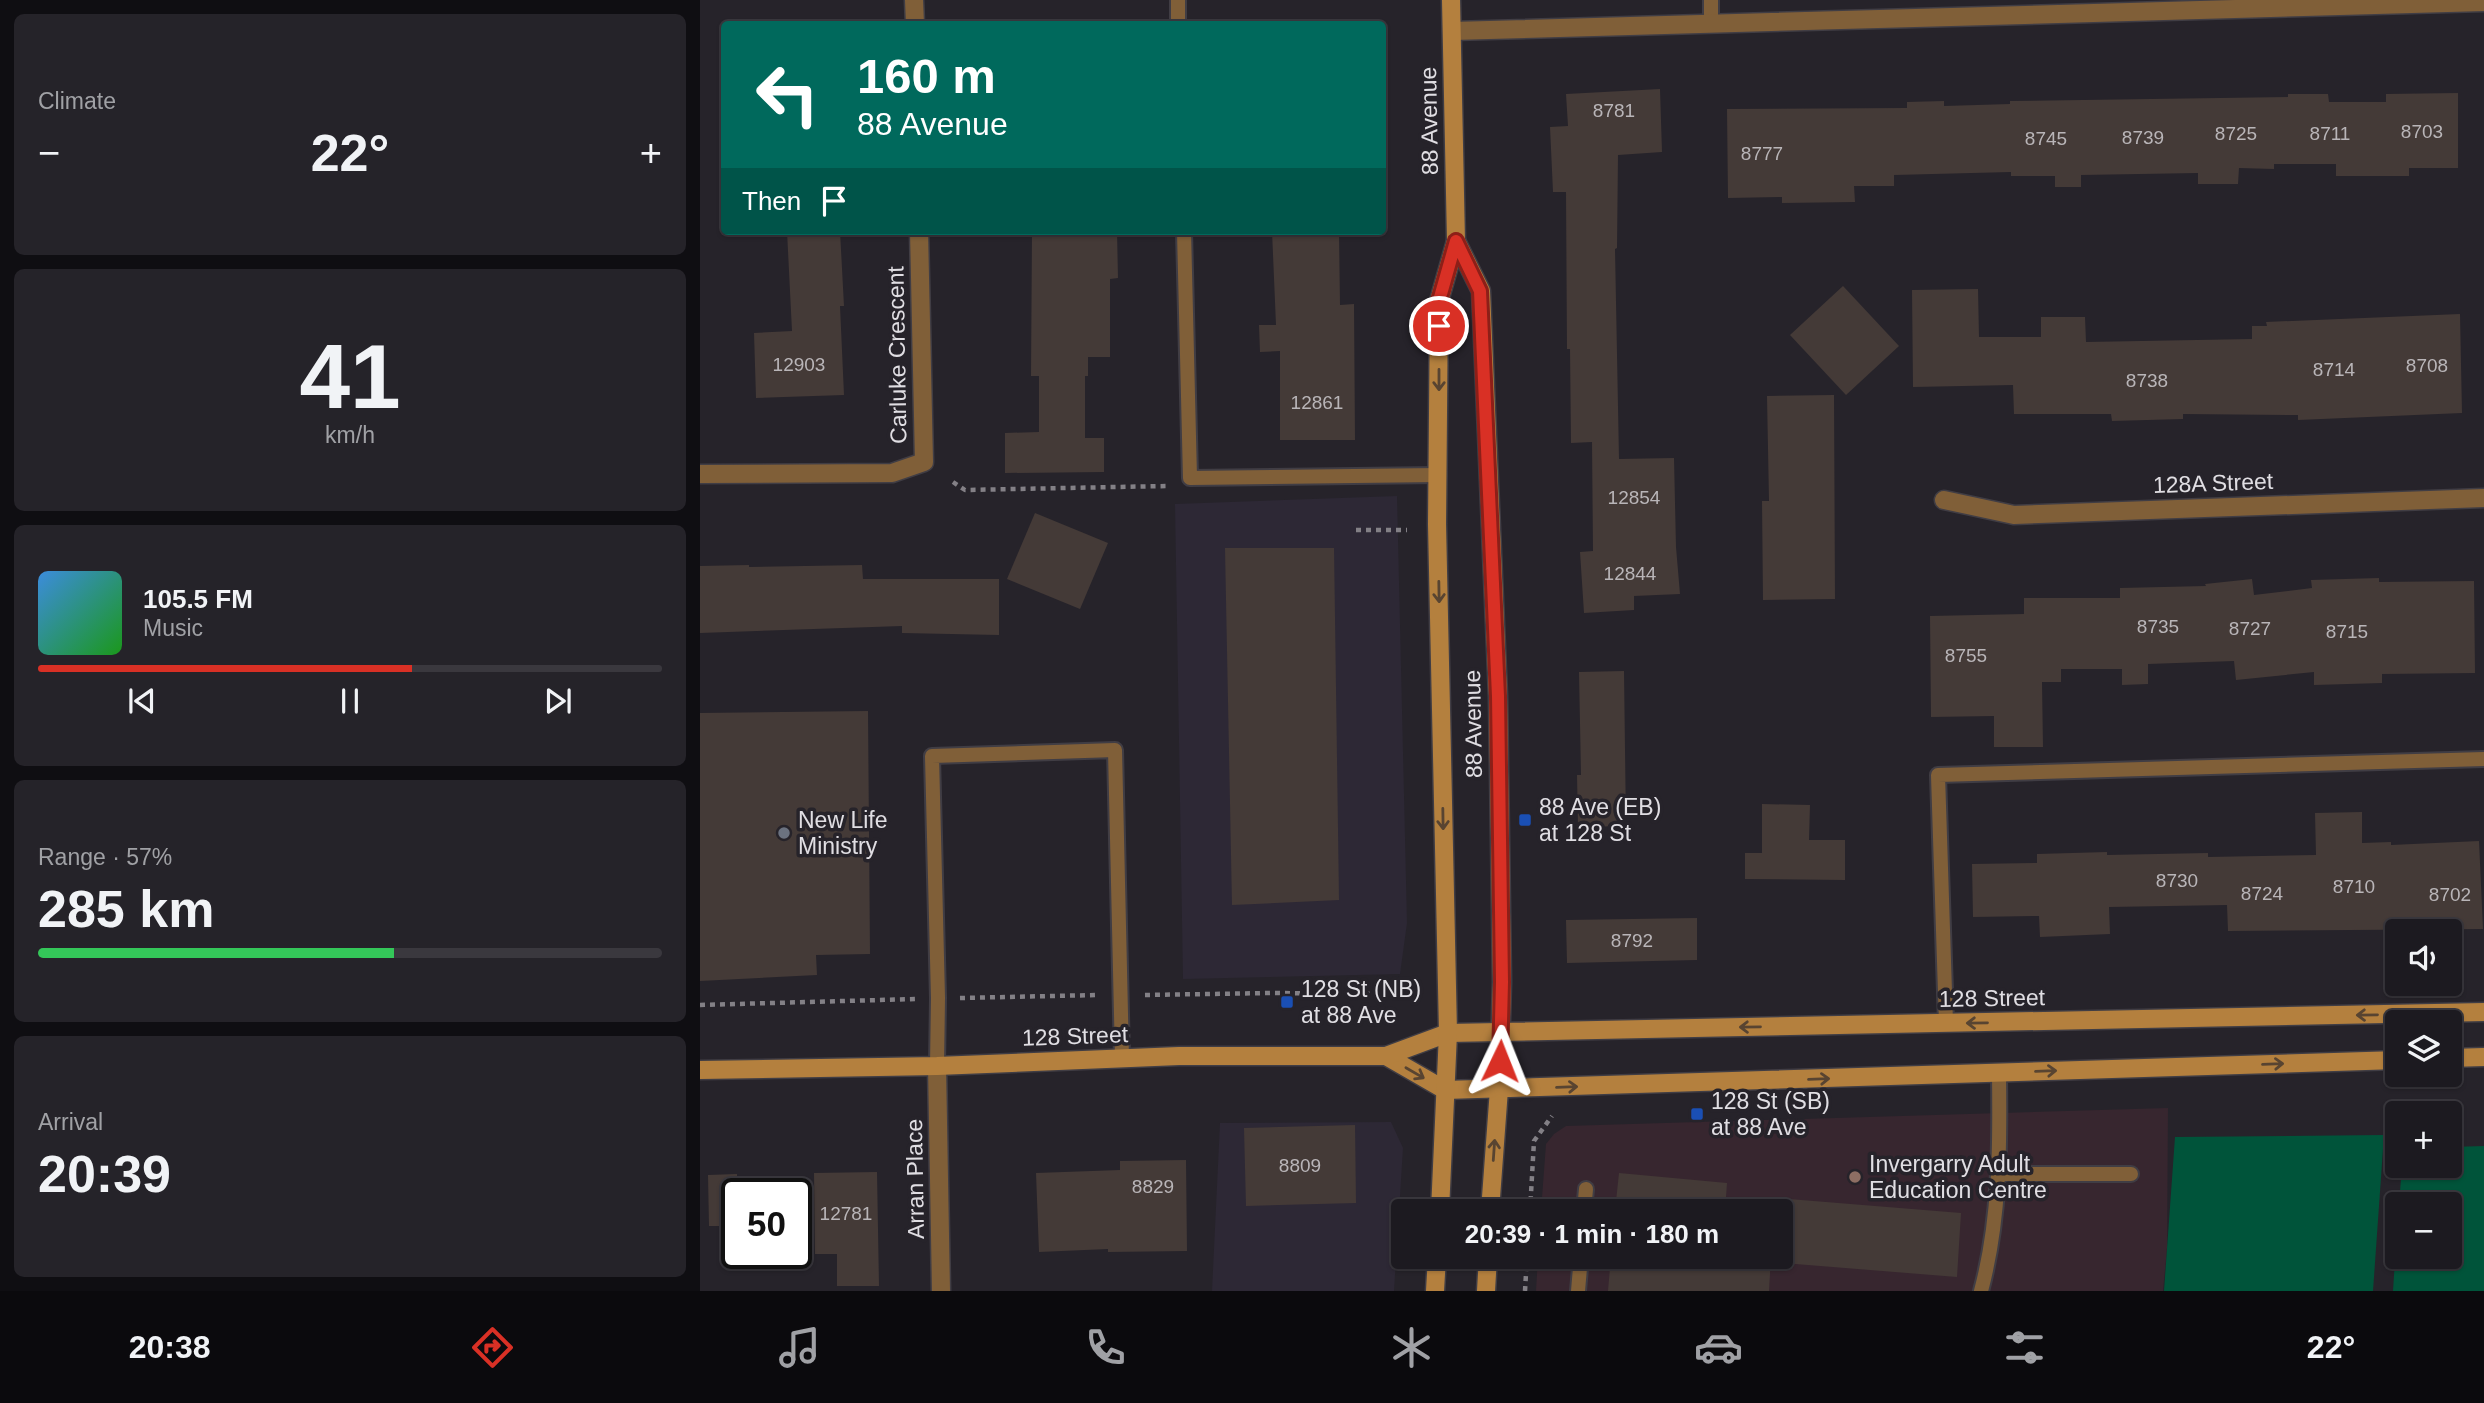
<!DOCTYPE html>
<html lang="en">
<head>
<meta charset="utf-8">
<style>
  body { margin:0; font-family:Arial,sans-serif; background:#252329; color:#f1f3f6; height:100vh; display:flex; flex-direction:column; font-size:26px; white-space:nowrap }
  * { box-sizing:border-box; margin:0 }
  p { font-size:23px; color:#a0a1a5 }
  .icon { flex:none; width:38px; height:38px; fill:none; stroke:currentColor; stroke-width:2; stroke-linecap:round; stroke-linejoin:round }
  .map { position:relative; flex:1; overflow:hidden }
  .sheet { display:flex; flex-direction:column; gap:14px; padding:14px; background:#0f0e12; width:700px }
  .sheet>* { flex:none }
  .top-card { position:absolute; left:21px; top:21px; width:665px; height:214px; border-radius:7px; box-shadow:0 2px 5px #0004,0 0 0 2px #3a383e; background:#00695c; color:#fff; overflow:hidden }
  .buttons { position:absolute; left:1685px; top:919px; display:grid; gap:14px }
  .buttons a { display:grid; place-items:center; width:77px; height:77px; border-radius:7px; background:#1c1a20; box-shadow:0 2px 5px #0004,0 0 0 2px #3a383e; font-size:35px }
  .speed { position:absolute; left:21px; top:1178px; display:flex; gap:14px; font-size:35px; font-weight:700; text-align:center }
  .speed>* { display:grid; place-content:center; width:91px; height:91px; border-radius:50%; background:#1c1a20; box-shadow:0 2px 5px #0004,0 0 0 2px #3a383e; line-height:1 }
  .speed .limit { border:4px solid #111; border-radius:10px; background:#fff; color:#111 }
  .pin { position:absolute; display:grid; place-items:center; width:60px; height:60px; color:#fff; margin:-30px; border:4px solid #fff; border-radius:50%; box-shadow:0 2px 7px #0007 }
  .me { position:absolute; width:77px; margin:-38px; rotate:2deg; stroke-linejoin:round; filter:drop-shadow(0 0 5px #0008) }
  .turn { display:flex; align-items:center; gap:24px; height:147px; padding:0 21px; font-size:32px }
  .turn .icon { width:91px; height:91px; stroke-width:2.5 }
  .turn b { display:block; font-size:49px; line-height:60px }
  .then { display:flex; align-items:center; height:66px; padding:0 21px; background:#0003; gap:14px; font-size:26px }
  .big { font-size:52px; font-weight:700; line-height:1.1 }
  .sheet .widget { flex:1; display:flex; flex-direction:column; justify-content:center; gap:10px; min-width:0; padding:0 24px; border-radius:10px; background:#252329 }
  .sheet .dial { align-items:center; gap:0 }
  .dial b { font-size:91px; line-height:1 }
  .song { display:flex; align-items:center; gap:21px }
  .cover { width:84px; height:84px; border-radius:10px; background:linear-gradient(135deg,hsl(210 70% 55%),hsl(120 70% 35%)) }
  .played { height:7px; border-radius:4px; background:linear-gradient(90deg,#d93025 60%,#3a383e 60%) }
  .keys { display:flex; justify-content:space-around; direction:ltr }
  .heat { display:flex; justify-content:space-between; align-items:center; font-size:38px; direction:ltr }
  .charge { height:10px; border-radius:5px; background:linear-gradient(90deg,#34c759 57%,#3a383e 0) }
  .trip { position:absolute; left:691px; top:1199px; width:402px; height:70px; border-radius:7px; background:#1c1a20; box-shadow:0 2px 5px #0004,0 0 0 2px #3a383e; font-weight:700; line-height:70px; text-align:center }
  .menu { display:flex; height:112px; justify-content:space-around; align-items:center; background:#0b0a0d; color:#a0a1a5 }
  .menu .icon { width:49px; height:49px }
  .menu .selected { color:#d93025 }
  .menu b { font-size:32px; color:#f1f3f6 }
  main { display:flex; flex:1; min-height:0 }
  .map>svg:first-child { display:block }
</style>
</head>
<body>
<main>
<section class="sheet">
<div class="widget"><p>Climate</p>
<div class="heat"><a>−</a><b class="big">22°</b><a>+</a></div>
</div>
<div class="widget dial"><b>41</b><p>km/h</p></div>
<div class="widget">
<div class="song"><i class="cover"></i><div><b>105.5 FM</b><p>Music</p></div></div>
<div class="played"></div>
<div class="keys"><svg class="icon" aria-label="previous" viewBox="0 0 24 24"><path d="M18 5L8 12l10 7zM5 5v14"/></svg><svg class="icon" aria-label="pause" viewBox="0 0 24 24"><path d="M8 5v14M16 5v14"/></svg><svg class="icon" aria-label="next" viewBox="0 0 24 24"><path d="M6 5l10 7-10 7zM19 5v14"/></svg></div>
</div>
<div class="widget"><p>Range · 57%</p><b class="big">285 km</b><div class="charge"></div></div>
<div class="widget"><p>Arrival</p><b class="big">20:39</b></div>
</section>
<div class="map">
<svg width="1784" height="1291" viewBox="0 0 1784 1291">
  <rect width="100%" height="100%" fill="#26232a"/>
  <!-- built -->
  <g fill="#2d2835">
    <path d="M697,496L707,923L700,974L483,979L475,504Z"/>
    <path d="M691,1122L703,1148L694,1291H512L520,1123Z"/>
  </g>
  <!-- education -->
  <path fill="#37262f" d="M1468,1108L1467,1248L1463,1291H836L838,1257L1082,1256V1211H841L846,1144L854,1134L866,1126Z"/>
  <!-- green -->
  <g fill="#00543a">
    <path d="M1684,1135L1673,1291H1464L1475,1137Z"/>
    <path d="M1784,1146V1291H1693L1697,1229L1698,1256H1750V1204H1699L1702,1166H1750V1147Z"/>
  </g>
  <!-- building -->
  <g fill="#443a37">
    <path d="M960,89L962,152L918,155L917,248L915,249L919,459L974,458L976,547L980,594L934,596V610L884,613L880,552L893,551L892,442L871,443L870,349H867L866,192H853L850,127L868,126L866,94Z"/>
    <path d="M1758,93V168H1709V176H1636V164H1574V169L1539,168L1538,184H1498V173L1381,175V187H1355V176H1311V172L1194,175V186H1154L1155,202L1082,203V197L1028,198L1027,109L1207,108V102L1244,101V106L1310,104V101L1588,97V94H1628L1629,102H1686V94Z"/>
    <path d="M87,231H140L144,306H140L144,395L56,398L54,333L92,331Z"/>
    <path d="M332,231H417L418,278L410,279V357H388V376H385V438H404V472L305,473V433L339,432V376H331Z"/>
    <path d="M572,231H639L640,305L654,304L655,440H580V351L560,352L559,325H576Z"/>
    <path d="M1143,286L1199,346L1146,395L1090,335Z"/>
    <path d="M1278,289L1279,337H1341V317H1385L1386,342L1552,339V326H1567L1566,322L1760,314L1762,413L1598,420V415L1483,414V419L1412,421L1411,414H1314L1313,385L1213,387L1212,290Z"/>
    <path d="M1134,395L1135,599L1063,600L1062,501H1069L1067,396Z"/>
    <path d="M335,513L408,543L380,609L307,579Z"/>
    <path d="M525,548H634L639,900L532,905Z"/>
    <path d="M49,565V567L162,565L163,579H299V635L202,633V626L0,633V566Z"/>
    <path d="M1679,578V582L1774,581L1775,673L1682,674V683L1614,685V672L1536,680L1534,661L1448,664V684L1422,685V669H1361V682H1342L1343,747H1294V716L1231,717L1230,616L1324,614V598H1420V588L1506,586L1505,584L1552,579L1554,595L1612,588L1611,580Z"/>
    <path d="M924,671L926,826L878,827L877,775H881L879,672Z"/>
    <path d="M168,711L170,954L116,955L117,975L0,981V713Z"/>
    <path d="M1062,804L1110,805L1109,840H1145V880L1045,879V853H1062Z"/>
    <path d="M1662,812V843L1691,842V845L1779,841L1783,929L1528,931L1527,905L1409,907L1410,934L1340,937L1339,916L1273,917L1272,864L1337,863V854L1407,852V855L1508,853V857L1616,855L1615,813Z"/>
    <path d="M997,918V960L867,963L866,920Z"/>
    <path d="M655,1125L656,1203L546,1206L544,1128Z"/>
    <path d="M486,1160L487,1251L408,1252V1249L339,1252L336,1173L420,1170V1161Z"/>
    <path d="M177,1172L179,1286H137V1254H115L114,1173Z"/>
    <path d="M919,1173L1027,1183L1025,1211H915Z"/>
    <path d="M37,1174V1226H9L8,1175Z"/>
    <path d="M1089,1199L1261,1213L1257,1277L1083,1263Z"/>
    <path d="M911,1256H1071L1069,1291H908Z"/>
  </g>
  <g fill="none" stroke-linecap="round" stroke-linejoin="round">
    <!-- service casing -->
    <g stroke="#403d44" stroke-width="18">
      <g id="service">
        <path d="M478,0V24"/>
        <path d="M1011,0V23"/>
        <path d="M484,231L490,478L739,475"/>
        <path d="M1246,1023L1238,775L1784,759"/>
        <path d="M237,1066L238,998L232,756L415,750L422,1058"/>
        <path d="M1298,1174H1431"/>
        <path d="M884,1211L886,1189"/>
        <path d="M878,1291L881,1256"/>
        <path d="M1281,1291C1300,1220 1300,1146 1299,1073"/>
      </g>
    </g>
    <!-- minor casing -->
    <g stroke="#403d44" stroke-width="21">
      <g id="minor">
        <path d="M214,0L215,24"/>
        <path d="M752,31L1784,2"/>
        <path d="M0,474L192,473L224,462L219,231"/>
        <path d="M1244,500L1314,515L1784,498"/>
        <path d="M237,1066L241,1291"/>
      </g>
    </g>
    <!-- secondary casing -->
    <g stroke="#403d44" stroke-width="21">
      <g id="secondary">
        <path d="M756,241L781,291L798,696L802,982L799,1089L790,1211"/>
        <path d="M686,1056L745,1090"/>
        <path d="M1750,1058L1784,1057"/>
        <path d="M0,1070L237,1066L479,1056H686L748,1033L1784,1012"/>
        <path d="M745,1090L1698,1060"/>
        <path d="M740,1211L748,1033L737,524L739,301L756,241L751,0"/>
        <path d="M735,1291L737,1256"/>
        <path d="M786,1291L788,1256"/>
      </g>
    </g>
    <!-- path -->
    <g stroke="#838086" stroke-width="4.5" stroke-dasharray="5 5" stroke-linecap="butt">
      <path d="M253,482L265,490L467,486"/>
      <path d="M656,530H707"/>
      <path d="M445,995L571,993L684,994L717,984"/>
      <path d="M260,998L398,995"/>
      <path d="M0,1005L216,999"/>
      <path d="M830,1211L834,1141L852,1116"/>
      <path d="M825,1291L827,1256"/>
    </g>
    <!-- service -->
    <use href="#service" stroke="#805f38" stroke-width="14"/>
    <!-- minor -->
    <use href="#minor" stroke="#805f38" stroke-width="18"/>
    <!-- secondary -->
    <use href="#secondary" stroke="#b4803e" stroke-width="18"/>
  </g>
  <!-- one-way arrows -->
  <defs><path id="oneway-shaft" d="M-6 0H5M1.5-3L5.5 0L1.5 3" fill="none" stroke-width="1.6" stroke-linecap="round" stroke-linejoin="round" transform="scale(1.75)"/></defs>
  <g stroke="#584431">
    <use href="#oneway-shaft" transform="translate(739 380) rotate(90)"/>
    <use href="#oneway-shaft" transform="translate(739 592) rotate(89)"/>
    <use href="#oneway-shaft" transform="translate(743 819) rotate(89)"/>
    <use href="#oneway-shaft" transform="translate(1667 1015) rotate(179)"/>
    <use href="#oneway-shaft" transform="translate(1277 1023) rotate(179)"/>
    <use href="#oneway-shaft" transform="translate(1050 1027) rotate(179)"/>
    <use href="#oneway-shaft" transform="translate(1573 1064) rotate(-2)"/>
    <use href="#oneway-shaft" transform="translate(1346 1071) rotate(-2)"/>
    <use href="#oneway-shaft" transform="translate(715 1073) rotate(30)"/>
    <use href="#oneway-shaft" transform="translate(1119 1079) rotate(-2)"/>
    <use href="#oneway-shaft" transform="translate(867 1087) rotate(-2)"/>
    <use href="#oneway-shaft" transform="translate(794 1150) rotate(-86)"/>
  </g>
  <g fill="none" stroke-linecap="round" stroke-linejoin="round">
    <!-- route casing -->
    <g stroke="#8d1f18" stroke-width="18">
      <path id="route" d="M739,326V301L756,241L780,291L798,696L802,982L800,1061"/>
    </g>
    <!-- route -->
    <use href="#route" stroke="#d93025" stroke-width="12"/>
  </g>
  <!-- markers -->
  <g fill="#1a4fb4" stroke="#26232a" stroke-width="2.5">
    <rect x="818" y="813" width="14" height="14" rx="3.5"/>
    <rect x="580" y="995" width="14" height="14" rx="3.5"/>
    <rect x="990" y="1107" width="14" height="14" rx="3.5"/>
  </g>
  <circle fill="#6b7280" stroke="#26232a" stroke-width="2.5" cx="84" cy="833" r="7"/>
  <circle fill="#8d6e63" stroke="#26232a" stroke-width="2.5" cx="1155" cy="1177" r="7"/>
  <g text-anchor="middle" stroke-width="7" stroke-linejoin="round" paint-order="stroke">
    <!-- number labels -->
    <g font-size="19" fill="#b9b5b8">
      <text x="914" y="117">8781</text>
      <text x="1722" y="138">8703</text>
      <text x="1536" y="140">8725</text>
      <text x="1630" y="140">8711</text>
      <text x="1443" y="144">8739</text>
      <text x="1346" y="145">8745</text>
      <text x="1062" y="160">8777</text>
      <text x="99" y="371">12903</text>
      <text x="1727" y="372">8708</text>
      <text x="1634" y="376">8714</text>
      <text x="1447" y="387">8738</text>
      <text x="617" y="409">12861</text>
      <text x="934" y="504">12854</text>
      <text x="930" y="580">12844</text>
      <text x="1458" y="633">8735</text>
      <text x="1550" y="635">8727</text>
      <text x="1647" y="638">8715</text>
      <text x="1266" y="662">8755</text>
      <text x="1477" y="887">8730</text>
      <text x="1654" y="893">8710</text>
      <text x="1562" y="900">8724</text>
      <text x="1750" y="901">8702</text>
      <text x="932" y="947">8792</text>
      <text x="600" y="1172">8809</text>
      <text x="453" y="1193">8829</text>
      <text x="146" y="1220">12781</text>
    </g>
    <!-- street labels -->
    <g font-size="23" fill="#e0dee3" stroke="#26232a">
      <text transform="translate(729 121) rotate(-91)" y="8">88 Avenue</text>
      <text transform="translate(197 355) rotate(-91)" y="8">Carluke Crescent</text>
      <text transform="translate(1513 483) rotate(-2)" y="8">128A Street</text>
      <text transform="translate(773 724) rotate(-91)" y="8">88 Avenue</text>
      <text transform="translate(1292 998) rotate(-1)" y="8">128 Street</text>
      <text transform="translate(375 1036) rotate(-2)" y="8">128 Street</text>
      <text transform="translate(215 1179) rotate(-91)" y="8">Arran Place</text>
    </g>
    <!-- poi labels -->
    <g font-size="23" fill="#e0dee3" stroke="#26232a" text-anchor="start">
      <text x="839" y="815">88 Ave (EB)<tspan x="839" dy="26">at 128 St</tspan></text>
      <text x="98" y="828">New Life<tspan x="98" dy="26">Ministry</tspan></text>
      <text x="601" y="997">128 St (NB)<tspan x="601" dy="26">at 88 Ave</tspan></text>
      <text x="1011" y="1109">128 St (SB)<tspan x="1011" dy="26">at 88 Ave</tspan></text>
      <text x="1169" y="1172">Invergarry Adult<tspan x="1169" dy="26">Education Centre</tspan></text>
    </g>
  </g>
</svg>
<div class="buttons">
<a><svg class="icon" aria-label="sound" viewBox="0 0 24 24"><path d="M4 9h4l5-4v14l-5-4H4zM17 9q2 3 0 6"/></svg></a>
<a><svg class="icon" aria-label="layers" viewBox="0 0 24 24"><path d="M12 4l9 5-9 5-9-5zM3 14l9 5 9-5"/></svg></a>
<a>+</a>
<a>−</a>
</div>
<div class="speed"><div class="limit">50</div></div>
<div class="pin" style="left:739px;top:326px;background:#d93025"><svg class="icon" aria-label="arrive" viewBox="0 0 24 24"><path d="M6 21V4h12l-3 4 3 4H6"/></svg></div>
<svg class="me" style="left:800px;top:1061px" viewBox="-20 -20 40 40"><path d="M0-17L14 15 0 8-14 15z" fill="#d93025" stroke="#fff" stroke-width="4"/></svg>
<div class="trip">20:39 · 1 min · 180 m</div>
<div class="top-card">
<div class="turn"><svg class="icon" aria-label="left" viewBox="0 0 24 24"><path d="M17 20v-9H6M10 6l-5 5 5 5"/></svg><div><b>160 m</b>88 Avenue</div></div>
<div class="then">Then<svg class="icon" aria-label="arrive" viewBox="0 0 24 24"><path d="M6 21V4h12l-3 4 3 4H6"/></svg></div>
</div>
</div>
</main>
<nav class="menu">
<b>20:38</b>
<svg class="icon selected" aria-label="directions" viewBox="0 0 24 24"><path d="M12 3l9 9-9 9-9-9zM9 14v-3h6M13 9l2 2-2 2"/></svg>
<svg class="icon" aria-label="music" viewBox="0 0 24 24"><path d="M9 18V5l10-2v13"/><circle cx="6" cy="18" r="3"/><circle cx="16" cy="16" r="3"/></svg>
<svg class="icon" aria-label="phone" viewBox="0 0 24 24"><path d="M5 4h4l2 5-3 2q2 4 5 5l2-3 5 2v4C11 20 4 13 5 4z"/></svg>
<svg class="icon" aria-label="climate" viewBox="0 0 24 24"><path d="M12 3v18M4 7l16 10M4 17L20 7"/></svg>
<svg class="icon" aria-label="car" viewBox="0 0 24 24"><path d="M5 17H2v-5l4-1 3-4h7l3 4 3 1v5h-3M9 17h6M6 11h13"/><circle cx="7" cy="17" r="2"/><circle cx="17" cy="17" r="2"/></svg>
<svg class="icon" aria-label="filters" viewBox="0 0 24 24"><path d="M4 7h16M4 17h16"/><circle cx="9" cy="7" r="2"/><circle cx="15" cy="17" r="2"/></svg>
<b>22°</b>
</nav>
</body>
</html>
